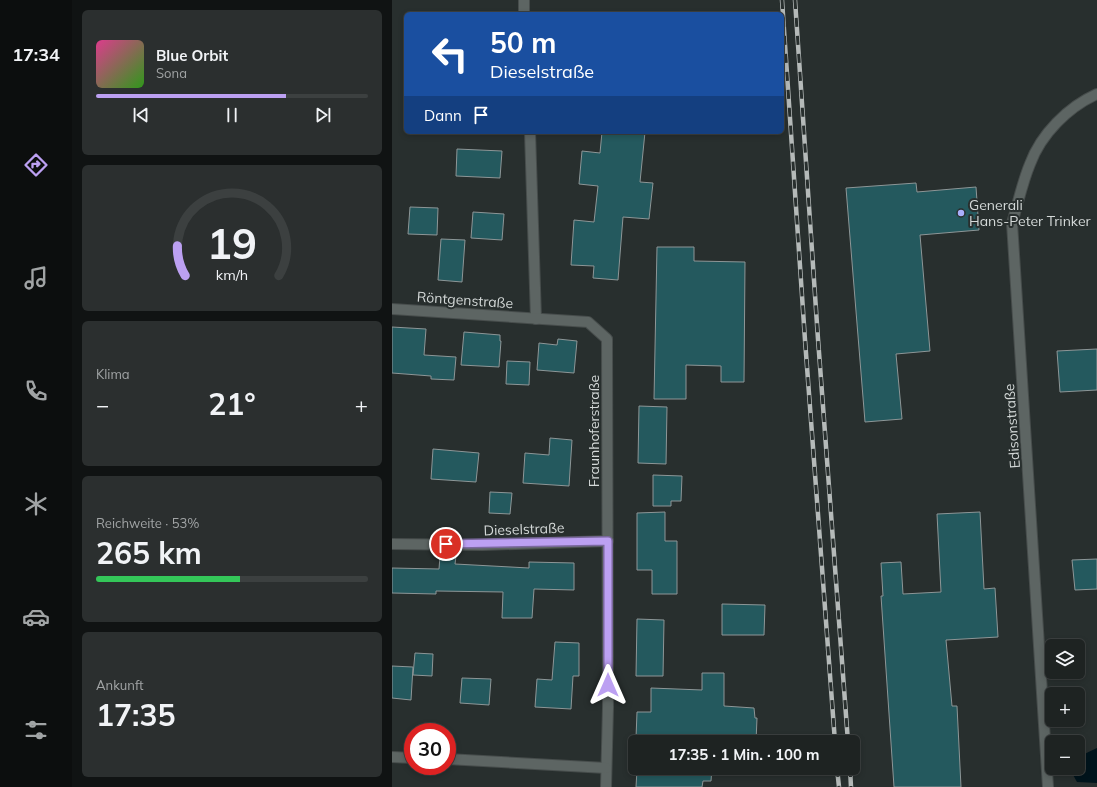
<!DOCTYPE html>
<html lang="de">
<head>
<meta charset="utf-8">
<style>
  body { margin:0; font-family:Mulish,sans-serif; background:#2b2f2f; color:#f1f3f6; height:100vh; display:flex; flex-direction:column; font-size:15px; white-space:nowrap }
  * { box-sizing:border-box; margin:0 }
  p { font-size:13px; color:#a1a4a5 }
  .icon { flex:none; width:22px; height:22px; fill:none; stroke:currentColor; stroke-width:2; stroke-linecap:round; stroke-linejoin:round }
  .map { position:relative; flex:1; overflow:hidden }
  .details { display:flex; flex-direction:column; gap:10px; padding:10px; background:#101313; width:320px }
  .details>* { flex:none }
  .top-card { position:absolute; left:12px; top:12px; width:380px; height:122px; border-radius:6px; box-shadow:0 2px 6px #0003,0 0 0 1px #3c4040; background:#1a4fa0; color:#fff; overflow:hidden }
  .controls { position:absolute; left:653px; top:639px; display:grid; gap:8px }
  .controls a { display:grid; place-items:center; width:40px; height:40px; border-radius:6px; background:#1e2322; box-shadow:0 2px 6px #0003,0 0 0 1px #3c4040; font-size:20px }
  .speed { position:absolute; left:12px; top:723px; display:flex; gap:8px; font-size:20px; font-weight:700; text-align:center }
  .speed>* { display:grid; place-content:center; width:52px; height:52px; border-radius:50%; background:#1e2322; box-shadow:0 2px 6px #0003,0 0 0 1px #3c4040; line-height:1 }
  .speed .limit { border:6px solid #d22; background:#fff; color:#111 }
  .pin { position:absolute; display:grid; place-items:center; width:34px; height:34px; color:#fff; margin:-17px; border:2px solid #fff; border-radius:50%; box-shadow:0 1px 4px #0007 }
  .me { position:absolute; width:44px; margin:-22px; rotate:0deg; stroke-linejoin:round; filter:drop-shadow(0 0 3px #0008) }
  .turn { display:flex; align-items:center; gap:14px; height:84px; padding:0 20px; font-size:18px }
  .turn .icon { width:52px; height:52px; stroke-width:2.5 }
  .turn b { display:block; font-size:28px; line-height:34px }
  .then { display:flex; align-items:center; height:38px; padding:0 20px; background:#0003; gap:8px; font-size:15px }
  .big { font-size:30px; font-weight:700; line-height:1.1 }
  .details .tile { flex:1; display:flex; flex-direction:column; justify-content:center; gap:6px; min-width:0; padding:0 14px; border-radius:6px; background:#2b2f2f }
  .details .dial { align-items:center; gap:0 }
  .dial svg { height:104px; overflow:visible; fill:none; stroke:#3c4040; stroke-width:7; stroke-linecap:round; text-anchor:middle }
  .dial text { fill:#f1f3f6; stroke:none }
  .song { display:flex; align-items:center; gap:12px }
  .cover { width:48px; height:48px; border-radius:6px; background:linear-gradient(135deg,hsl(330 70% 55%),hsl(110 70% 35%)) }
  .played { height:4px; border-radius:2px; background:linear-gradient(90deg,#bca0f2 70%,#3c4040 70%) }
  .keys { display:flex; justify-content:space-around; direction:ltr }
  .heat { display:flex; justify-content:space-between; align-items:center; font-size:22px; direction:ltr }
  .charge { height:6px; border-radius:3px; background:linear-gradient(90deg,#34c759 53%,#3c4040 0) }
  .trip { position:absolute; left:236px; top:735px; width:232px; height:40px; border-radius:6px; background:#1e2322; box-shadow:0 2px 6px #0003,0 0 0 1px #3c4040; font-weight:700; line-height:40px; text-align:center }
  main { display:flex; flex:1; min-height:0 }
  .tabs { display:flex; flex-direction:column; width:72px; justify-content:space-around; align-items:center; background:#0c0e0e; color:#a1a4a5 }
  .tabs .icon { width:28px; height:28px }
  .tabs .active { color:#bca0f2 }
  .tabs b { font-size:18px; color:#f1f3f6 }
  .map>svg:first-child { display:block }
</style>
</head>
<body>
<main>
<nav class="tabs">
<b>17:34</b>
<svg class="icon active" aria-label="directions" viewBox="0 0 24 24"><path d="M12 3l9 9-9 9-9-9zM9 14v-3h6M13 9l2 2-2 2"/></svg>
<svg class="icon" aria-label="music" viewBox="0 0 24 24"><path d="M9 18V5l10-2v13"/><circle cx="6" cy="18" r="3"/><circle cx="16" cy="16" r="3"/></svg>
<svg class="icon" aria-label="phone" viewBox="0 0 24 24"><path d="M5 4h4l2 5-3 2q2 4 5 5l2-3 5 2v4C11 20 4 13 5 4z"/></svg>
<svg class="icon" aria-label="climate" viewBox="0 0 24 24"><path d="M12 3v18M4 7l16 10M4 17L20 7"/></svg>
<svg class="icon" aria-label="car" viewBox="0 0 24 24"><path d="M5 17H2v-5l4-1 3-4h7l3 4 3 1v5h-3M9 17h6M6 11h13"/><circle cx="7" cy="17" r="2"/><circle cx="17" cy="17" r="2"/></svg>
<svg class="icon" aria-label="filters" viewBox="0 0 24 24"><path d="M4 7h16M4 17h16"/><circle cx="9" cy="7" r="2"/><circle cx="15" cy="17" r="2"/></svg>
</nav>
<section class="details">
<div class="tile">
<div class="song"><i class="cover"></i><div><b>Blue Orbit</b><p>Sona</p></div></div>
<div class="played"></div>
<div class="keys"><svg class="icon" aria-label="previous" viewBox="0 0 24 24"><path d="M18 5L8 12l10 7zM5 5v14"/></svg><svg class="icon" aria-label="pause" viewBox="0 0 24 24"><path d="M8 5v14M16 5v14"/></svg><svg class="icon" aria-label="next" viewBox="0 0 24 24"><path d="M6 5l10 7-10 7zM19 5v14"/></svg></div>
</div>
<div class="tile dial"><svg viewBox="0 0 100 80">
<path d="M14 69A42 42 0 1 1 86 69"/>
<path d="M14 69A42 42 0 0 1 8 46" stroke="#bca0f2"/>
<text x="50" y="56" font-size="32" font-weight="700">19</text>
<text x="50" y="72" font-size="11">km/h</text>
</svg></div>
<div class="tile"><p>Klima</p>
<div class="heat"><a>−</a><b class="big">21°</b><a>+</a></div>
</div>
<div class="tile"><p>Reichweite · 53%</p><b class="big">265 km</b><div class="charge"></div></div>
<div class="tile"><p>Ankunft</p><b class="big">17:35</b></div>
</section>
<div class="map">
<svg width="705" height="787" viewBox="0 0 705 787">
  <rect width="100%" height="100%" fill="#282f2e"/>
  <!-- water -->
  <path fill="#00141c" d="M705,748V783L685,782L680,773L679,768H686V757Z"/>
  <!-- building -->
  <g fill="#24595e" stroke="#8d9697">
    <path d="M210,132H253L248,182L261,183L257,219L231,217L226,280L201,278L202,266L179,265L182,220L202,222L206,186L187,184L190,151L208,153Z"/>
    <path d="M65,149L110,151L108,178L64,176Z"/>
    <path d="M524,183L525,192L584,187L587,230L528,235L538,351L504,354L510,419L473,422L454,188Z"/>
    <path d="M18,207L46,208L45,235L16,234Z"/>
    <path d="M81,212L112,214L110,240L79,238Z"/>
    <path d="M49,239L73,240L70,282L46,280Z"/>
    <path d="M265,247H302V261L353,262L352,382H329V366L294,365V399H262Z"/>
    <path d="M0,327L34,329L32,355L64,357L62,380L39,379V376L0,373Z"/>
    <path d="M72,332L108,335V341H109L107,367L69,365Z"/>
    <path d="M166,339L185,341L182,373L145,370L147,343L165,345Z"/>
    <path d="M705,349V390L668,392L665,351Z"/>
    <path d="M115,361L138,362L137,385L114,384Z"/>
    <path d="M247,406L275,407L274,464L246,463Z"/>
    <path d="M158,438L180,440L177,486L131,483L133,453L157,455Z"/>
    <path d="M41,449L87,453L84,482L39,479Z"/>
    <path d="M261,475L290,476L289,501H279V506H261Z"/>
    <path d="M98,492L120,493L118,514L97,513Z"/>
    <path d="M273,512V541H285V594H260V570H245V513Z"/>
    <path d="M588,512L592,589L603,588L606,637L554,640L560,706H565L569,787H502L489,596H491L489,563L509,562L511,594L549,592L545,514Z"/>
    <path d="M48,556H64L63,564L137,568V562L182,563V590L142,589L140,618H110L111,592L44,591V594L0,593V568L47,569Z"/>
    <path d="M705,559V589L683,590L680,560Z"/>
    <path d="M330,604L373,605L372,635H330Z"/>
    <path d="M245,619L272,620L271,676H244Z"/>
    <path d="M163,642L187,643V676H181L179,709L143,707L145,679L160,680Z"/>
    <path d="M23,653L41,654L40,676L21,675Z"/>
    <path d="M0,666L21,667L19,700L0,698Z"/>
    <path d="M310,673H332V706L362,708L363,718H365L364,742H295L296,740L244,738L245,712H259V688L310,690Z"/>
    <path d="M70,678L99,679L97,705L68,703Z"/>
    <path d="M294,768H320L319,781H311L310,787H244L245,770L294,772Z"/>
  </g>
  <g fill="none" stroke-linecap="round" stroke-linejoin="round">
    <!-- street casing -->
    <g stroke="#474d4c" stroke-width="12">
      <g id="street">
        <path d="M132,0V14"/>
        <path d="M138,132L144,319"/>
        <path d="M0,309L196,322L215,339L216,707L214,787"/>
        <path d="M0,544L90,545L216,541"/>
        <path d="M0,757L21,758"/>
        <path d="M55,759L214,768"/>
        <path d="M656,787L620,223C626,204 630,183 638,164C649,134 676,107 705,94"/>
      </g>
    </g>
    <!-- street -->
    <use href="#street" stroke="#5d6563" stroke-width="10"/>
    <!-- rail casing -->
    <g stroke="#b5bab9" stroke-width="4.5">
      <g id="rail">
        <path d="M390,0L413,340L443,742"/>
        <path d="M403,0L426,339L456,742"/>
        <path d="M445,768L447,787"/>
        <path d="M458,768L459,787"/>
      </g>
    </g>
    <!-- rail -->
    <use href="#rail" stroke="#282f2e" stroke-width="3" stroke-dasharray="9" stroke-linecap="butt"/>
  </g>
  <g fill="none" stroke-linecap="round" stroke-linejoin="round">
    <!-- route casing -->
    <g stroke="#7a689d" stroke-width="10">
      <path id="route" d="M54,544L216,541V685"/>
    </g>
    <!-- route -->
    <use href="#route" stroke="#bca0f2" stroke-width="7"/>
  </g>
  <!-- markers -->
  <circle fill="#a9b0fc" stroke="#282f2e" stroke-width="1.5" cx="569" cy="213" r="4"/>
  <g text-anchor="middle" stroke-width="4" stroke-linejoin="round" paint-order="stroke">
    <!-- poi labels -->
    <g font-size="14" fill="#d4d9d8" stroke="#282f2e" text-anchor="start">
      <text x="577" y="210">Generali<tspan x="577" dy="16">Hans-Peter Trinker</tspan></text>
    </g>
    <!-- street labels -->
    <g font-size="14" fill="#d4d9d8" stroke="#282f2e">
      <text transform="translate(73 300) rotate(4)" y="5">Röntgenstraße</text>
      <text transform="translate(620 426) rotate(-94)" y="5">Edisonstraße</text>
      <text transform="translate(202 431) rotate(-90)" y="5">Fraunhoferstraße</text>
      <text transform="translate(132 529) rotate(-2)" y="5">Dieselstraße</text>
    </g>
  </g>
</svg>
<div class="controls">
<a><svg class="icon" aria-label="layers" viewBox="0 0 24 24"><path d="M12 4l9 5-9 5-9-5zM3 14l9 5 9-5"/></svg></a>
<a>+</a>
<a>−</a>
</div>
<div class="speed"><div class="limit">30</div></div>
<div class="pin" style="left:54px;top:544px;background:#d93025"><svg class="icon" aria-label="arrive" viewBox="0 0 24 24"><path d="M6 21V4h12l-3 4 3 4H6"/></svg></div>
<svg class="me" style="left:216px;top:685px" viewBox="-20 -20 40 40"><path d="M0-17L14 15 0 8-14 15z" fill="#bca0f2" stroke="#fff" stroke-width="4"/></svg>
<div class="trip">17:35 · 1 Min. · 100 m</div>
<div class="top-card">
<div class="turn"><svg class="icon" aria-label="left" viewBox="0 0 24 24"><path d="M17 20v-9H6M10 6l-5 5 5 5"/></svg><div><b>50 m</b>Dieselstraße</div></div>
<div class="then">Dann<svg class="icon" aria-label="arrive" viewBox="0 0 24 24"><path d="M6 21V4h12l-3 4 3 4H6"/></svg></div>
</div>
</div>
</main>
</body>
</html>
